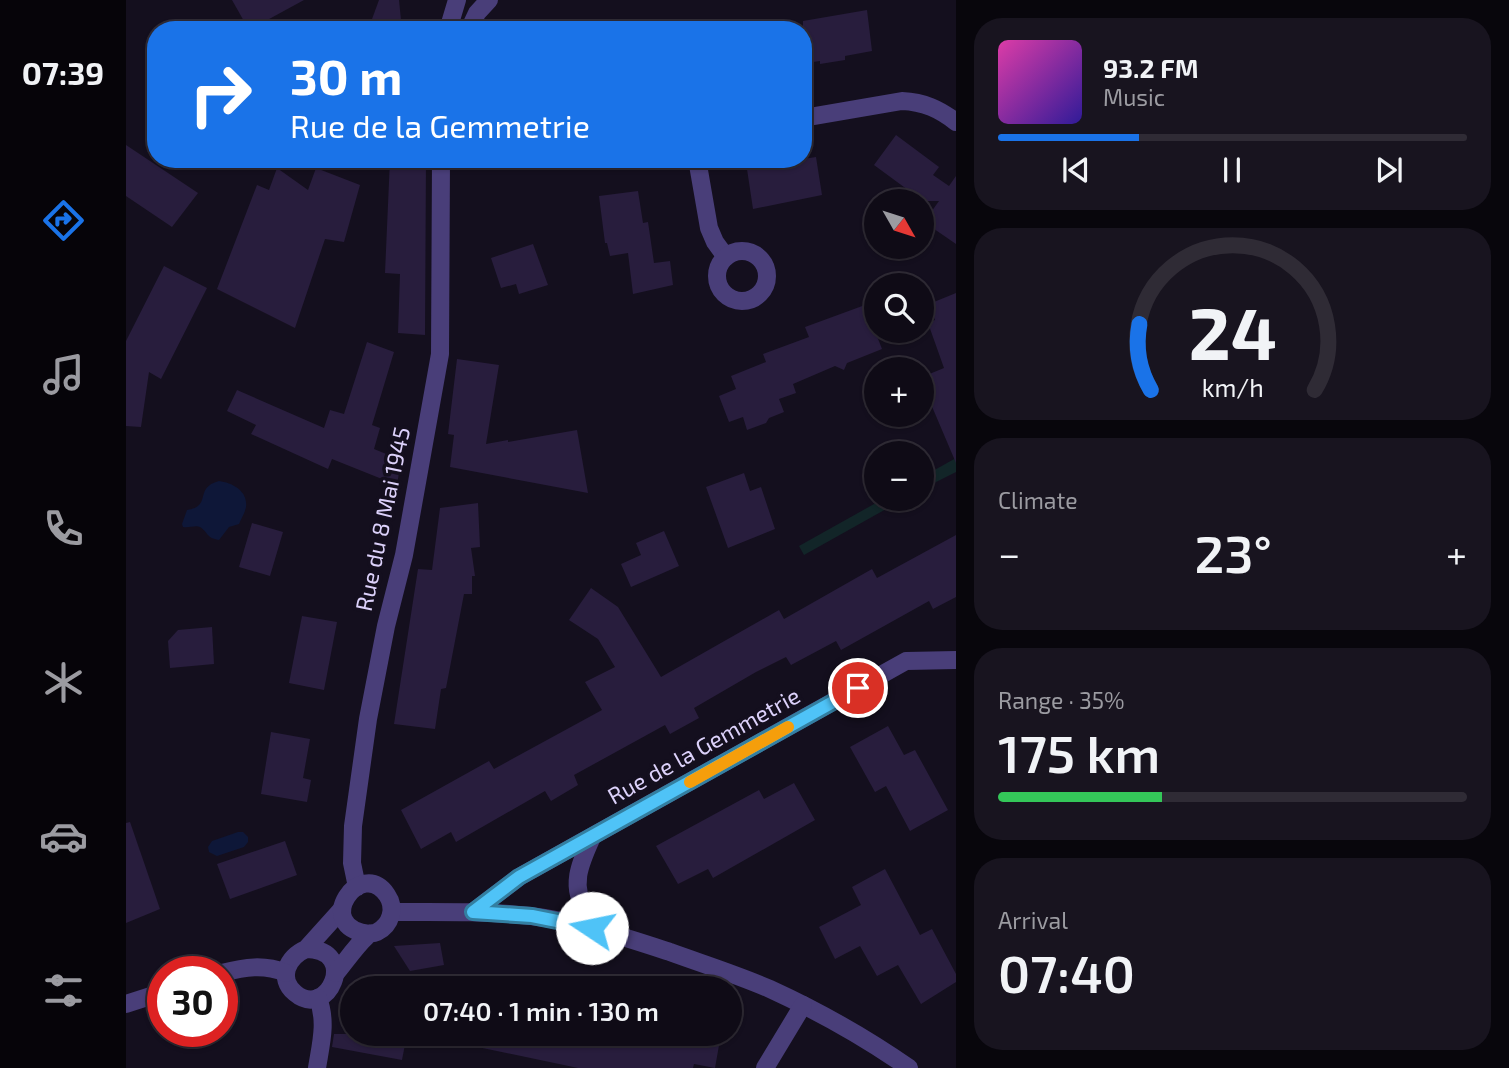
<!DOCTYPE html>
<html lang="en">
<head>
<meta charset="utf-8">
<style>
  body { margin:0; font-family:"Exo 2",sans-serif; background:#18141f; color:#f1f3f6; height:100vh; display:flex; flex-direction:column; font-size:26px; white-space:nowrap }
  * { box-sizing:border-box; margin:0 }
  p { font-size:23px; color:#9b9ba1 }
  .icon { flex:none; width:38px; height:38px; fill:none; stroke:currentColor; stroke-width:2; stroke-linecap:round; stroke-linejoin:round }
  .map { position:relative; flex:1; overflow:hidden }
  .panel { display:flex; flex-direction:column; gap:18px; padding:18px; background:#08060c; width:553px }
  .panel>* { flex:none }
  .top-card { position:absolute; left:21px; top:21px; width:665px; height:147px; border-radius:28px; box-shadow:0 2px 5px #0004,0 0 0 2px #2f2b35; background:#1a73e8; color:#fff; overflow:hidden }
  .needle { width:46px; rotate:129deg }
  .fabs { position:absolute; left:738px; top:189px; display:grid; gap:14px }
  .fabs a { display:grid; place-items:center; width:70px; height:70px; border-radius:50%; background:#0f0b16; box-shadow:0 2px 5px #0004,0 0 0 2px #2f2b35; font-size:35px }
  .speed { position:absolute; left:21px; top:956px; display:flex; gap:14px; font-size:35px; font-weight:700; text-align:center }
  .speed>* { display:grid; place-content:center; width:91px; height:91px; border-radius:50%; background:#0f0b16; box-shadow:0 2px 5px #0004,0 0 0 2px #2f2b35; line-height:1 }
  .speed .limit { border:10px solid #d22; background:#fff; color:#111 }
  .pin { position:absolute; display:grid; place-items:center; width:60px; height:60px; color:#fff; margin:-30px; border:4px solid #fff; border-radius:50%; box-shadow:0 2px 7px #0007 }
  .me { position:absolute; width:77px; margin:-38px; rotate:281deg; stroke-linejoin:round; filter:drop-shadow(0 0 5px #0008) }
  .turn { display:flex; align-items:center; gap:24px; height:147px; padding:0 28px; font-size:32px }
  .turn .icon { width:91px; height:91px; stroke-width:2.5 }
  .turn b { display:block; font-size:49px; line-height:60px }
  .big { font-size:52px; font-weight:600; line-height:1.1 }
  .panel .card { flex:1; display:flex; flex-direction:column; justify-content:center; gap:10px; min-width:0; padding:0 24px; border-radius:28px; background:#18141f }
  .panel .dial { align-items:center; gap:0 }
  .dial svg { height:182px; overflow:visible; fill:none; stroke:#2f2b35; stroke-width:7; stroke-linecap:round; text-anchor:middle }
  .dial text { fill:#f1f3f6; stroke:none }
  .song { display:flex; align-items:center; gap:21px }
  .cover { width:84px; height:84px; border-radius:10px; background:linear-gradient(135deg,hsl(320 70% 55%),hsl(250 70% 35%)) }
  .played { height:7px; border-radius:4px; background:linear-gradient(90deg,#1a73e8 30%,#2f2b35 30%) }
  .keys { display:flex; justify-content:space-around; direction:ltr }
  .heat { display:flex; justify-content:space-between; align-items:center; font-size:38px; direction:ltr }
  .charge { height:10px; border-radius:5px; background:linear-gradient(90deg,#34c759 35%,#2f2b35 0) }
  .trip { position:absolute; left:214px; top:976px; width:402px; height:70px; border-radius:35px; background:#0f0b16; box-shadow:0 2px 5px #0004,0 0 0 2px #2f2b35; font-weight:600; line-height:70px; text-align:center }
  main { display:flex; flex:1; min-height:0 }
  .tabs { display:flex; flex-direction:column; width:126px; justify-content:space-around; align-items:center; background:#060409; color:#9b9ba1 }
  .tabs .icon { width:49px; height:49px }
  .tabs .active { color:#1a73e8 }
  .tabs b { font-size:32px; color:#f1f3f6 }
  .map>svg:first-child { display:block }
</style>
</head>
<body>
<main>
<nav class="tabs">
<b>07:39</b>
<svg class="icon active" aria-label="directions" viewBox="0 0 24 24"><path d="M12 3l9 9-9 9-9-9zM9 14v-3h6M13 9l2 2-2 2"/></svg>
<svg class="icon" aria-label="music" viewBox="0 0 24 24"><path d="M9 18V5l10-2v13"/><circle cx="6" cy="18" r="3"/><circle cx="16" cy="16" r="3"/></svg>
<svg class="icon" aria-label="phone" viewBox="0 0 24 24"><path d="M5 4h4l2 5-3 2q2 4 5 5l2-3 5 2v4C11 20 4 13 5 4z"/></svg>
<svg class="icon" aria-label="climate" viewBox="0 0 24 24"><path d="M12 3v18M4 7l16 10M4 17L20 7"/></svg>
<svg class="icon" aria-label="car" viewBox="0 0 24 24"><path d="M5 17H2v-5l4-1 3-4h7l3 4 3 1v5h-3M9 17h6M6 11h13"/><circle cx="7" cy="17" r="2"/><circle cx="17" cy="17" r="2"/></svg>
<svg class="icon" aria-label="filters" viewBox="0 0 24 24"><path d="M4 7h16M4 17h16"/><circle cx="9" cy="7" r="2"/><circle cx="15" cy="17" r="2"/></svg>
</nav>
<div class="map">
<svg width="830" height="1068" viewBox="0 0 830 1068">
  <rect width="100%" height="100%" fill="#140f1e"/>
  <!-- green -->
  <g fill="#122528">
    <path d="M830,458V472L796,489V477Z"/>
    <path d="M757,499H778L678,555L673,546Z"/>
  </g>
  <!-- water -->
  <g fill="#0e1738">
    <path d="M93,481C107,483 122,491 120,507C119,513 115,519 113,524L103,527L93,540C80,538 83,533 74,527C70,525 63,528 57,527L56,524L61,510C87,506 67,488 93,481Z"/>
    <path d="M112,832H117L122,837V842L118,847L91,856L83,852L82,847L86,841Z"/>
  </g>
  <!-- building -->
  <g fill="#281d3d">
    <path d="M106,0H178L123,30Z"/>
    <path d="M253,0H273L276,30H242Z"/>
    <path d="M741,10L746,51L719,56V60L694,64V61L680,63L677,44V21Z"/>
    <path d="M770,135L813,167L807,175L823,186L830,176V244L798,222L813,201H797L748,165Z"/>
    <path d="M0,145L72,193L46,227L0,196Z"/>
    <path d="M690,157L696,195L627,209L621,169L638,166L637,162L653,159H677Z"/>
    <path d="M264,159H300L299,335L272,333L274,274L259,273Z"/>
    <path d="M151,168L182,190L190,168L234,185L218,242L199,239L169,328L91,289L131,185L143,190Z"/>
    <path d="M512,191L517,223L522,222L528,263L544,261L547,285L507,294L502,253L484,256L481,243H479L473,196Z"/>
    <path d="M407,244L422,285L393,294L390,284L375,288L365,258Z"/>
    <path d="M38,266L81,288L35,379L23,372L15,427L0,426V341Z"/>
    <path d="M830,293V463L796,383V377L818,368L802,323L809,320L803,304Z"/>
    <path d="M739,305L756,349L721,363L718,370L709,366L667,384L670,393L653,399L658,412L643,418L640,423L621,430L617,417L603,422L593,396L610,389L605,376L640,362L637,354L683,337L679,327Z"/>
    <path d="M241,342L268,352L246,425L254,428L248,449L275,460L271,485L206,459L202,469L125,434L130,425L101,411L111,390L198,428L204,410L218,414Z"/>
    <path d="M331,359L373,365L360,444L382,440V442L451,430L462,493L324,467L328,435L322,434Z"/>
    <path d="M618,473L624,491L635,487L649,529L602,548L580,487Z"/>
    <path d="M352,503L354,547L345,548L349,576H346V594H338L320,688L315,689L309,729L268,724L292,569L306,570L314,508Z"/>
    <path d="M126,523L157,532L144,576L113,567Z"/>
    <path d="M538,531L553,566L505,587L495,564L515,555L510,543Z"/>
    <path d="M830,535V597L807,609L803,601L715,650L710,641L665,665L660,657L630,672L568,708L573,718L544,734L539,725L448,775L452,785L425,801L419,791L330,842L325,832L295,849L275,810L363,761L368,769L476,710L459,682L489,667L472,639L443,620L465,588L492,607L535,677L653,610L658,619L746,569L751,578Z"/>
    <path d="M176,616L211,622L198,690L163,683Z"/>
    <path d="M86,627L88,664L44,668L42,641L52,630Z"/>
    <path d="M762,726L778,755L789,750L822,810L784,831L760,786L749,792L724,747Z"/>
    <path d="M145,732L184,739L177,778L185,780L181,802L135,794Z"/>
    <path d="M668,783L689,820L587,878L582,869L552,884L530,846L633,790L638,799Z"/>
    <path d="M4,822L34,909L0,923V823Z"/>
    <path d="M159,841L171,875L104,899L91,864Z"/>
    <path d="M759,869L794,935L806,929L830,974V982L795,1004L772,965L751,976L734,946L709,959L693,927L735,905L726,887Z"/>
    <path d="M314,943L318,965L284,971L268,946Z"/>
    <path d="M208,1034H281L276,1060L206,1047Z"/>
    <path d="M348,1034H595L589,1068L568,1064L567,1068H452L347,1046Z"/>
  </g>
  <g fill="none" stroke-linecap="round" stroke-linejoin="round">
    <!-- minor -->
    <g stroke="#493e79" stroke-width="18">
      <path d="M322,30L331,0"/>
      <path d="M343,30L351,13L363,0"/>
      <path d="M677,118L776,101C798,102 813,109 830,122"/>
      <path d="M571,159L583,228L589,242L600,257"/>
      <circle cx="616" cy="276" r="25"/>
      <path d="M466,837C455,861 442,888 462,912C467,919 477,924 484,930"/>
      <path d="M231,887L226,863L227,826L242,719L260,626L278,555L314,354L315,159"/>
      <path d="M266,912C312,912 359,911 405,916C453,922 498,937 544,952C577,964 612,975 644,989C692,1011 740,1038 783,1068"/>
      <path d="M347,912L393,877L780,661L830,660"/>
      <path d="M180,949C234,949 202,1021 169,993C151,978 162,957 180,949L216,909"/>
      <path d="M96,973C119,967 138,964 160,973"/>
      <path d="M210,973C220,961 230,946 241,936C247,931 244,935 251,932C265,925 270,908 261,895C235,856 185,927 243,934"/>
      <path d="M0,1004L37,992"/>
      <path d="M191,1068C195,1043 201,1022 192,998"/>
      <path d="M639,1068L677,1005"/>
    </g>
  </g>
  <g fill="none" stroke-linecap="round" stroke-linejoin="round">
    <!-- route casing -->
    <g stroke="#337fa1" stroke-width="18">
      <path id="route" d="M466,928L406,916L347,912L393,877L732,688"/>
    </g>
    <!-- route -->
    <use href="#route" stroke="#4fc3f7" stroke-width="12"/>
    <!-- slow -->
    <path stroke="#f59e0b" stroke-width="12" d="M564,782L662,727"/>
  </g>
  <g text-anchor="middle" stroke-width="7" stroke-linejoin="round" paint-order="stroke">
    <!-- street labels -->
    <g font-size="23" fill="#dcd1fa" stroke="#140f1e">
      <text transform="translate(257 519) rotate(-78)" y="8">Rue du 8 Mai 1945</text>
      <text transform="translate(578 746) rotate(-29)" y="8">Rue de la Gemmetrie</text>
    </g>
  </g>
</svg>
<div class="fabs">
<a><svg class="needle" viewBox="-14 -14 28 28"><path d="M0-13l5 13h-10z" fill="#e53935"/><path d="M0 13l5-13h-10z" fill="#9b9ba1"/></svg></a>
<a><svg class="icon" aria-label="search" viewBox="0 0 24 24"><circle cx="10" cy="10" r="6"/><path d="M15 15l6 6"/></svg></a>
<a>+</a>
<a>−</a>
</div>
<div class="speed"><div class="limit">30</div></div>
<div class="pin" style="left:732px;top:688px;background:#d93025"><svg class="icon" aria-label="arrive" viewBox="0 0 24 24"><path d="M6 21V4h12l-3 4 3 4H6"/></svg></div>
<svg class="me" style="left:466px;top:928px" viewBox="-20 -20 40 40"><circle r="19" fill="#fff"/><path d="M0-13L10 11 0 6-10 11z" fill="#4fc3f7"/></svg>
<div class="trip">07:40 · 1 min · 130 m</div>
<div class="top-card">
<div class="turn"><svg class="icon" aria-label="right" viewBox="0 0 24 24"><path d="M7 20v-9h11M14 6l5 5-5 5"/></svg><div><b>30 m</b>Rue de la Gemmetrie</div></div>
</div>
</div>
<section class="panel">
<div class="card">
<div class="song"><i class="cover"></i><div><b>93.2 FM</b><p>Music</p></div></div>
<div class="played"></div>
<div class="keys"><svg class="icon" aria-label="previous" viewBox="0 0 24 24"><path d="M18 5L8 12l10 7zM5 5v14"/></svg><svg class="icon" aria-label="pause" viewBox="0 0 24 24"><path d="M8 5v14M16 5v14"/></svg><svg class="icon" aria-label="next" viewBox="0 0 24 24"><path d="M6 5l10 7-10 7zM19 5v14"/></svg></div>
</div>
<div class="card dial"><svg viewBox="0 0 100 80">
<path d="M14 69A42 42 0 1 1 86 69"/>
<path d="M14 69A42 42 0 0 1 9 40" stroke="#1a73e8"/>
<text x="50" y="56" font-size="32" font-weight="700">24</text>
<text x="50" y="72" font-size="11">km/h</text>
</svg></div>
<div class="card"><p>Climate</p>
<div class="heat"><a>−</a><b class="big">23°</b><a>+</a></div>
</div>
<div class="card"><p>Range · 35%</p><b class="big">175 km</b><div class="charge"></div></div>
<div class="card"><p>Arrival</p><b class="big">07:40</b></div>
</section>
</main>
</body>
</html>
